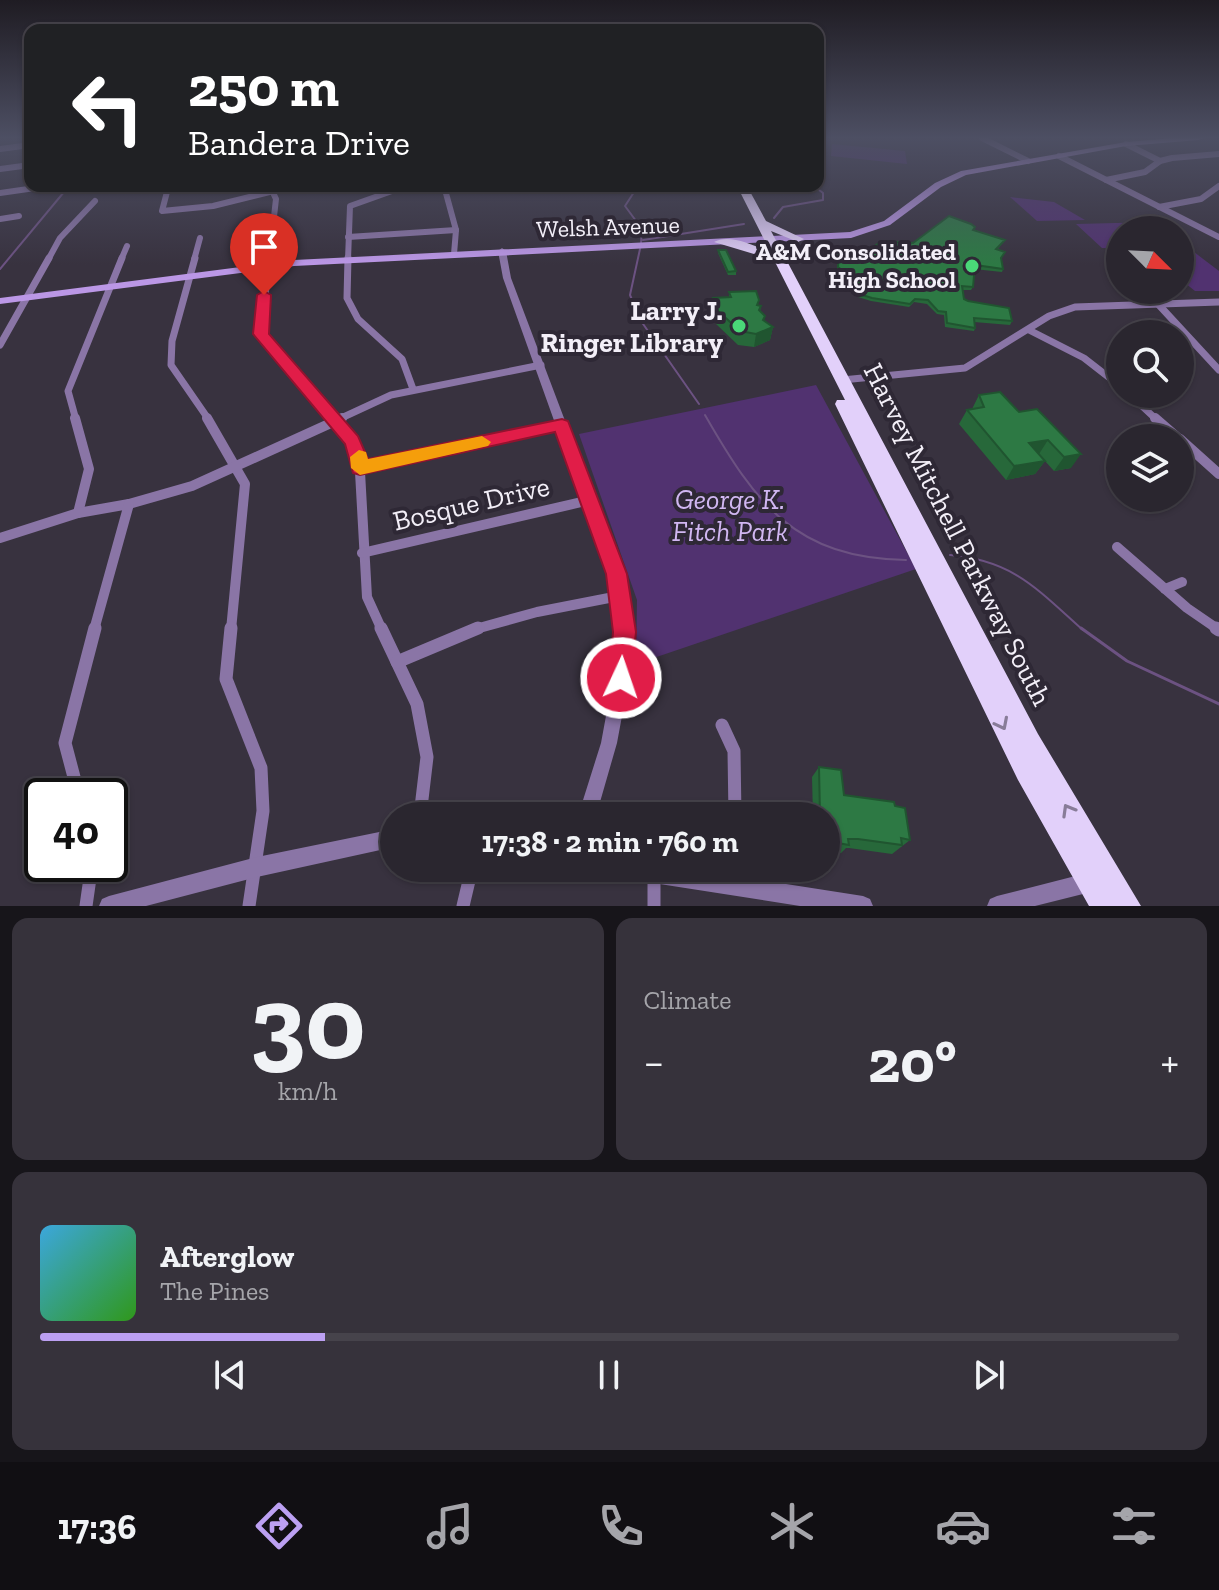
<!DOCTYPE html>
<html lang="en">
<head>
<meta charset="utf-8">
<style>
  body { margin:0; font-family:"Zilla Slab",serif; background:#36323b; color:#f1f3f6; height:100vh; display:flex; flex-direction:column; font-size:30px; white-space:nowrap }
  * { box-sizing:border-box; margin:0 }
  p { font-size:26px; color:#a5a5aa }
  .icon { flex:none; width:44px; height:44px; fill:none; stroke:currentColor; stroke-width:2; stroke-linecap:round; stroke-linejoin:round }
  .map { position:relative; height:906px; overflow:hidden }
  .side { display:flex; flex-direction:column; gap:12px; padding:12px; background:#17151a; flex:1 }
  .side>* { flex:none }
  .top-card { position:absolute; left:24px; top:24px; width:800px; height:168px; border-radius:16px; box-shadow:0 2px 6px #0004,0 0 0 2px #46434b; background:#202124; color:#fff; overflow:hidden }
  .needle { width:52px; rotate:114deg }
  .tools { position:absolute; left:1106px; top:216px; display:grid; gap:16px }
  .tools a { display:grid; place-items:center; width:88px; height:88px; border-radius:50%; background:#2a262f; box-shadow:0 2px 6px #0004,0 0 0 2px #46434b; font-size:40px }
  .speed { position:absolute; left:24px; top:778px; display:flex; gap:16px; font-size:40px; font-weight:700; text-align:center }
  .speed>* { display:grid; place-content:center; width:104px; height:104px; border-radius:50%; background:#2a262f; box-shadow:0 2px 6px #0004,0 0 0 2px #46434b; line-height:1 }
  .speed .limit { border:4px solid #111; border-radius:12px; background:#fff; color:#111 }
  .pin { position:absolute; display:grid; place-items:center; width:68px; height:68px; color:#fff; margin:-82px -34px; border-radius:50% 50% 50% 0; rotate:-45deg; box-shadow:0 0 8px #0007 }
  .pin .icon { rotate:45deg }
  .me { position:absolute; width:88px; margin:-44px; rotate:3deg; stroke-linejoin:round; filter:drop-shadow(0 0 6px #0008) }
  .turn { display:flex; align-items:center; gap:28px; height:168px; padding:0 32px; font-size:36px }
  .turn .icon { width:104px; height:104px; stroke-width:2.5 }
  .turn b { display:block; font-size:56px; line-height:68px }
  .big { font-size:60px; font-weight:800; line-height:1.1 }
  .side .tile { flex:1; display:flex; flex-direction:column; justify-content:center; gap:12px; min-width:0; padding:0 28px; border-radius:16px; background:#36323b }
  .side .dial { align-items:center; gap:0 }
  .dial b { font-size:104px; line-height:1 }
  .song { display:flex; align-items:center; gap:24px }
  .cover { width:96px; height:96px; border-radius:12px; background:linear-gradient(135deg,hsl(200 70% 55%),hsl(110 70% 35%)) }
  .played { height:8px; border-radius:4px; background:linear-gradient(90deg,#bca0f2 25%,#46434b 25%) }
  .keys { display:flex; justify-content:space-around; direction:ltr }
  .heat { display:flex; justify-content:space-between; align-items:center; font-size:44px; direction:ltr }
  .side .tiles { flex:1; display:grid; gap:12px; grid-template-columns:1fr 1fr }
  .tile:last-child { grid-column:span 2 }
  .trip { position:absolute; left:380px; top:802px; width:460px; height:80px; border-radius:40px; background:#2a262f; box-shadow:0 2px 6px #0004,0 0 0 2px #46434b; font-weight:800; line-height:80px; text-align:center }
  .tabs { display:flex; height:128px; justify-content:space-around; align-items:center; background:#110f13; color:#a5a5aa }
  .tabs .icon { width:56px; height:56px }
  .tabs .active { color:#bca0f2 }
  .tabs b { font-size:36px; color:#f1f3f6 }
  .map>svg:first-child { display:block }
</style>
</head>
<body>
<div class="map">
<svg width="1219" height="906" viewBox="0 0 1219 906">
  <rect width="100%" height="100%" fill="#38323f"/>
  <!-- green -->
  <g fill="#513270">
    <path d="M832,144L905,151L907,164L831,156Z"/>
    <path d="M1010,197L1054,202L1085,220L1037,221Z"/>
    <path d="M1155,222L1165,230H1120V248H1102L1076,224Z"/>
    <path d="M1180,252H1194L1219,271V291H1195L1180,279Z"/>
    <path d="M816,385L916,569L636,664L637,600L579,434Z"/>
  </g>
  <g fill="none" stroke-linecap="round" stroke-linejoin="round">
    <!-- stream-far1 -->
    <g stroke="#6c5282" stroke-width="2">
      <path d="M638,186L625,206L642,229L641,243"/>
      <path d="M774,218L783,207L823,200V193L814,186"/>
      <path d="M643,240L744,224"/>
      <path d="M640,249L630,295L641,321L699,404"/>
      <path d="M0,269L69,186"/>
      <path d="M705,415C756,504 795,558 906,560"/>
      <path d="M950,555C1013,560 1038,590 1083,630"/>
    </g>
    <!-- stream -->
    <path stroke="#6c5282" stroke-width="3" d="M1081,628L1127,661L1219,704"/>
    <!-- minor-far3 -->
    <g stroke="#8a75a6" stroke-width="6">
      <path d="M982,138L1028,161"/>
      <path d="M1126,144L1160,161"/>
      <path d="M0,149L30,145"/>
      <path d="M1059,156L1219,237"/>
      <path d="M0,169L30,165"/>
      <path d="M1106,180L1145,172L1160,161L1172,158L1219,154"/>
      <path d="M173,186L168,188L162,211L213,206L294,186"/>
      <path d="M444,186L456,230L454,254"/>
      <path d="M0,193L42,187"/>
      <path d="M1159,207L1201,199L1219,186"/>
      <path d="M0,219L19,216"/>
      <path d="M348,237L456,230"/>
      <path d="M48,260L60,238L95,201"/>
      <path d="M121,260L127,246"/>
      <path d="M194,260L200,238"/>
      <path d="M269,260L276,199L270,186"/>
      <path d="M348,260L350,206L406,186"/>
    </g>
    <!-- minor-far2 -->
    <g stroke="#8a75a6" stroke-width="7">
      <path d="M195,258L172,341L171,365L209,420"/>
      <path d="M269,258L261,334L335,420"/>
      <path d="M348,258L347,298L358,319L402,359L413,389"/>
      <path d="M1158,304L1219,370"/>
      <path d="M1029,330L1084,358L1120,386"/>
      <path d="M0,345L49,258"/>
      <path d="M842,380L965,368L1049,316L1075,307L1219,302"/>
      <path d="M1129,394L1157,420"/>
      <path d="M76,420L68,391L122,258"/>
      <path d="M337,420L391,395L541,365"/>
    </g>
    <!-- minor-far1 -->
    <g stroke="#8a75a6" stroke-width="10">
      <path d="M75,418L89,469L78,513"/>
      <path d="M207,418L245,484L231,630"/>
      <path d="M333,418L359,454L367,597L382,630"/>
      <path d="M1155,418L1178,438"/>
      <path d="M1180,439L1219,474"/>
      <path d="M360,468L562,425"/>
      <path d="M0,538L78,513L129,504L192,486L342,418"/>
      <path d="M1117,547L1187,608L1219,630"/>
      <path d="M362,553L590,500"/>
      <path d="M1165,589L1182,582"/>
      <path d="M94,630L129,504"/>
      <path d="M472,630L537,612L619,596"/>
    </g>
    <!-- minor -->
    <g stroke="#8a75a6" stroke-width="13">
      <path d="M231,628L226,679L261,768L263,811L249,906"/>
      <path d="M381,628L417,704L427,757L420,816"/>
      <path d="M1216,628L1219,630"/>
      <path d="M397,662L478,628"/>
      <path d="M722,725L734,751L735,816"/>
      <path d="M79,796L65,743L95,628"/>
      <path d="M735,868L736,885"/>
      <path d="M654,874V906"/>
      <path d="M86,906L92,864"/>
      <path d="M463,906L472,868"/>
    </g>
    <!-- tertiary -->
    <g fill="#8a75a6" fill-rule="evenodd">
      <path d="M502,248L506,251L511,278L623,574L632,632L629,678L617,743L596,816H578L601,743L613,678L616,632L609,574L503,278L498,251Z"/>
      <path d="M394,829V847L257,877L146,906H99L102,899L109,896L257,857Z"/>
      <path d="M611,868H683L863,896L870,899L873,906H800L621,878L614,875Z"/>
      <path d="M1091,872L1098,875L1101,882L1098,889L1091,892L1035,906H987L990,899L997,896Z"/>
    </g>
    <!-- secondary -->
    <path fill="#bb97e6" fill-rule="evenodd" d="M1174,138H1203L1199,140L1126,146L966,175L941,187L890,225L851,238L294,266L0,304V298L294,260L850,232L884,221L935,183L961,171L1126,142Z"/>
    <!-- trunk -->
    <path fill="#e2d0fa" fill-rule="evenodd" d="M737,186H747L766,221L804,239L798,242L771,231L1038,734L1141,906H1089L1018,780L835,404L837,400H845L774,260L714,242C729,233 756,246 771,253Z"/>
  </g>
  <!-- wall -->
  <g fill="#27683a">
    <path d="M975,227L974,230L1005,240L998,249L1001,259L1003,269L1002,272L974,269L973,287L971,290H962L964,299L1012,321L1010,325L974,322L975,328L974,331L945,327L944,315L937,314L927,304L914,302L909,307L871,301L858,297L859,283L841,280L842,274L837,270L838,254L844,252L867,251L913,243Z"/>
    <path d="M718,250L736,271V275H728L718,253Z"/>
    <path d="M729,292L761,306L760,311L764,321L773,327L770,340L754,347L738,345L715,323L711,311L713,298L729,297Z"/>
    <path d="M979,395L1019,412L1037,409L1071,468L1054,471L1045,461L1035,474L1006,480L959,424L967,410L972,409Z"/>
    <path d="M819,767L844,795L895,806L910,840L892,854L849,848H846L841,853L826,851V816H813L812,777Z"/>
  </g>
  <!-- shaded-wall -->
  <g fill="#205530">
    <path d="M765,316L763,329L773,327L770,340L754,347L756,334Z"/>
    <path d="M1048,440L1039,454L1029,443Z"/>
    <path d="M1081,454L1071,468L1054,471L1064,457Z"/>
    <path d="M1045,461L1035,474L1006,480L1014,466Z"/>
  </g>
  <!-- building -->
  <g fill="#2d7944" stroke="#205530" stroke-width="2">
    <path d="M949,216L971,224L975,227L973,230L1005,240L996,249L1005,252L1001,258L1003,269L975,265L973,287L962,286L964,299L968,301L1009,308L1012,321L974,318L975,328L947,323L946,312L938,311L928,300L915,299L910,304L872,298L859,294L860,280L842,277L843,271L838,267L839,251L844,252L845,247L867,251L882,241L913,243Z"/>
    <path d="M718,250H726L736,271L728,272Z"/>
    <path d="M756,291L759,300L757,305L761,306L759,310L765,316L763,320L773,327L756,334L740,331L716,309L713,298L731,297L729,292Z"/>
    <path d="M1000,392L1019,412L1037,409L1081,454L1064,457L1048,440L1029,443L1045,461L1014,466L967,410L984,407L979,395Z"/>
    <path d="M819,767L841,770L844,795L894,802L895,806L905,808L910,840L901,838L902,845L858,839H848L849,845L826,841V816H820Z"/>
  </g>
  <!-- one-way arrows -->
  <defs><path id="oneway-chevron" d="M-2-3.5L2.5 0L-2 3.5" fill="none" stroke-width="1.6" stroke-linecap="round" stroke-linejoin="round" transform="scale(2)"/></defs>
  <g stroke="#887c98">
    <use href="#oneway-chevron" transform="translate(1002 724) rotate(63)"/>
    <use href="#oneway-chevron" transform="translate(1068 810) rotate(-120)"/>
  </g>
  <!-- sky -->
  <linearGradient id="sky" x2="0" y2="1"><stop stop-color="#1f1c23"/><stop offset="0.52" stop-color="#4d4f63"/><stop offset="1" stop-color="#4d4f63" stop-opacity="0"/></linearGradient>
  <rect width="1219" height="265" fill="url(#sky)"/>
  <!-- route -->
  <path fill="#e11d48" stroke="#92132f" stroke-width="2" d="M264,291L271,295L269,334L358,436L368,459L562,419L568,421L627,574L636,632L630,686L621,689L613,686L609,678L613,632L606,574L555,432L360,475L353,473L345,444L253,334L257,295Z"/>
  <!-- slow -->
  <path fill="#f59e0b" d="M482,436L491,442L488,446L360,475L351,468L350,457L359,450L366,452L368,459Z"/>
  <!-- markers -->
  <g fill="#4ad778" stroke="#2e2835" stroke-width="3">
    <circle cx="972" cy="266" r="8"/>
    <circle cx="739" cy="326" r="8"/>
  </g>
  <g text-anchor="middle" stroke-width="8" stroke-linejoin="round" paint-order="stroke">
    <!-- far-street labels -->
    <g font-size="24" fill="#f3eff8" stroke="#2e2835">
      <text transform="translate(608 227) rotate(-2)" y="8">Welsh Avenue</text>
    </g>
    <!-- far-poi labels -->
    <g font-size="24" font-weight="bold" fill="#f3eff8" stroke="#2e2835" text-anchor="end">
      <text x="956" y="260">A&amp;M Consolidated<tspan x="956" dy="28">High School</tspan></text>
    </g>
    <!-- poi labels -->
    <g font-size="28" font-weight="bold" fill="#f3eff8" stroke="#2e2835" text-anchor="end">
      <text x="723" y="320">Larry J.<tspan x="723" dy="32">Ringer Library</tspan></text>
    </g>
    <!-- park labels -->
    <g font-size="28" font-style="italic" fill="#d1b7f2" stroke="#2e2835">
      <text x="730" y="509">George K.<tspan x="730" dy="32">Fitch Park</tspan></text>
    </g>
    <!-- street labels -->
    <g font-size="28" fill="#f3eff8" stroke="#2e2835">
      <text transform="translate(471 503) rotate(-13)" y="10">Bosque Drive</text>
      <text transform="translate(958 534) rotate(63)" y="10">Harvey Mitchell Parkway South</text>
    </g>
  </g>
</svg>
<div class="tools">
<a><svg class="needle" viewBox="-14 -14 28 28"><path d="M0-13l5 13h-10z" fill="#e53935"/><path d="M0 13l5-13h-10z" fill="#a5a5aa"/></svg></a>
<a><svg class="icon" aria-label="search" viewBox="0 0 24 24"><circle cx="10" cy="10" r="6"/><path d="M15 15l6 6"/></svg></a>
<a><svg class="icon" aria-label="layers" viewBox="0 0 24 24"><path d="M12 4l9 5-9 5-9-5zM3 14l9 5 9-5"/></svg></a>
</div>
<div class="speed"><div class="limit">40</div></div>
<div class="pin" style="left:264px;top:295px;background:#d93025"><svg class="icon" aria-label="arrive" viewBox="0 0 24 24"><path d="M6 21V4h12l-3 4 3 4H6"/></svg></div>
<svg class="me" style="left:621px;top:678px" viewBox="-20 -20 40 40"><circle r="17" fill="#e11d48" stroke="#fff" stroke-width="3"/><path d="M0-11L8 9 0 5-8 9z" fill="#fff"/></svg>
<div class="trip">17:38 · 2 min · 760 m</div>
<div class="top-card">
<div class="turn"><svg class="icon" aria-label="left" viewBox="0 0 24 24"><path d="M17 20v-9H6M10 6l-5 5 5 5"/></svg><div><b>250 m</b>Bandera Drive</div></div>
</div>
</div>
<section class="side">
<div class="tiles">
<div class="tile dial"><b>30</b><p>km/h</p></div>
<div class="tile"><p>Climate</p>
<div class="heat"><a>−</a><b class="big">20°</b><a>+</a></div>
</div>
<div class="tile">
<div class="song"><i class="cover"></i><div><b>Afterglow</b><p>The Pines</p></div></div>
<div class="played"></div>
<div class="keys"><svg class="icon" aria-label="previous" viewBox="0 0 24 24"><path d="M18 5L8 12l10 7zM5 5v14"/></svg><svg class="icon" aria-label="pause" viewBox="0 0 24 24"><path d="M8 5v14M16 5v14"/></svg><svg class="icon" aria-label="next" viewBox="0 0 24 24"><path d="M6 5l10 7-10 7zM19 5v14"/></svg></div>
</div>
</div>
</section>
<nav class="tabs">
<b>17:36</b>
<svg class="icon active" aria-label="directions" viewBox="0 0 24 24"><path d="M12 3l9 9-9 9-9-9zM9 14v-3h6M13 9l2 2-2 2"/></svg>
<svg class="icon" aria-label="music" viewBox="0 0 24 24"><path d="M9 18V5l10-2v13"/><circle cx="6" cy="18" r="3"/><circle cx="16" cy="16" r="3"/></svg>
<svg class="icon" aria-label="phone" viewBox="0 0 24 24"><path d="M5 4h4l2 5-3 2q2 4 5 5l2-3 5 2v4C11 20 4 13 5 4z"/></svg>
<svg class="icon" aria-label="climate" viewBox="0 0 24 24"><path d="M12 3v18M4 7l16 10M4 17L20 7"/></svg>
<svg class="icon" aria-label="car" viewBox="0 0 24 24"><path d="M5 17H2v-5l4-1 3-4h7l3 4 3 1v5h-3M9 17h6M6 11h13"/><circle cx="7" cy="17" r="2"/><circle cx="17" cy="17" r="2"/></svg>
<svg class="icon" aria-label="filters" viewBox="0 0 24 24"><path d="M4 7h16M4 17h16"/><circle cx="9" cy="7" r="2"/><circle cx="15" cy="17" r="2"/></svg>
</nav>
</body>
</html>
